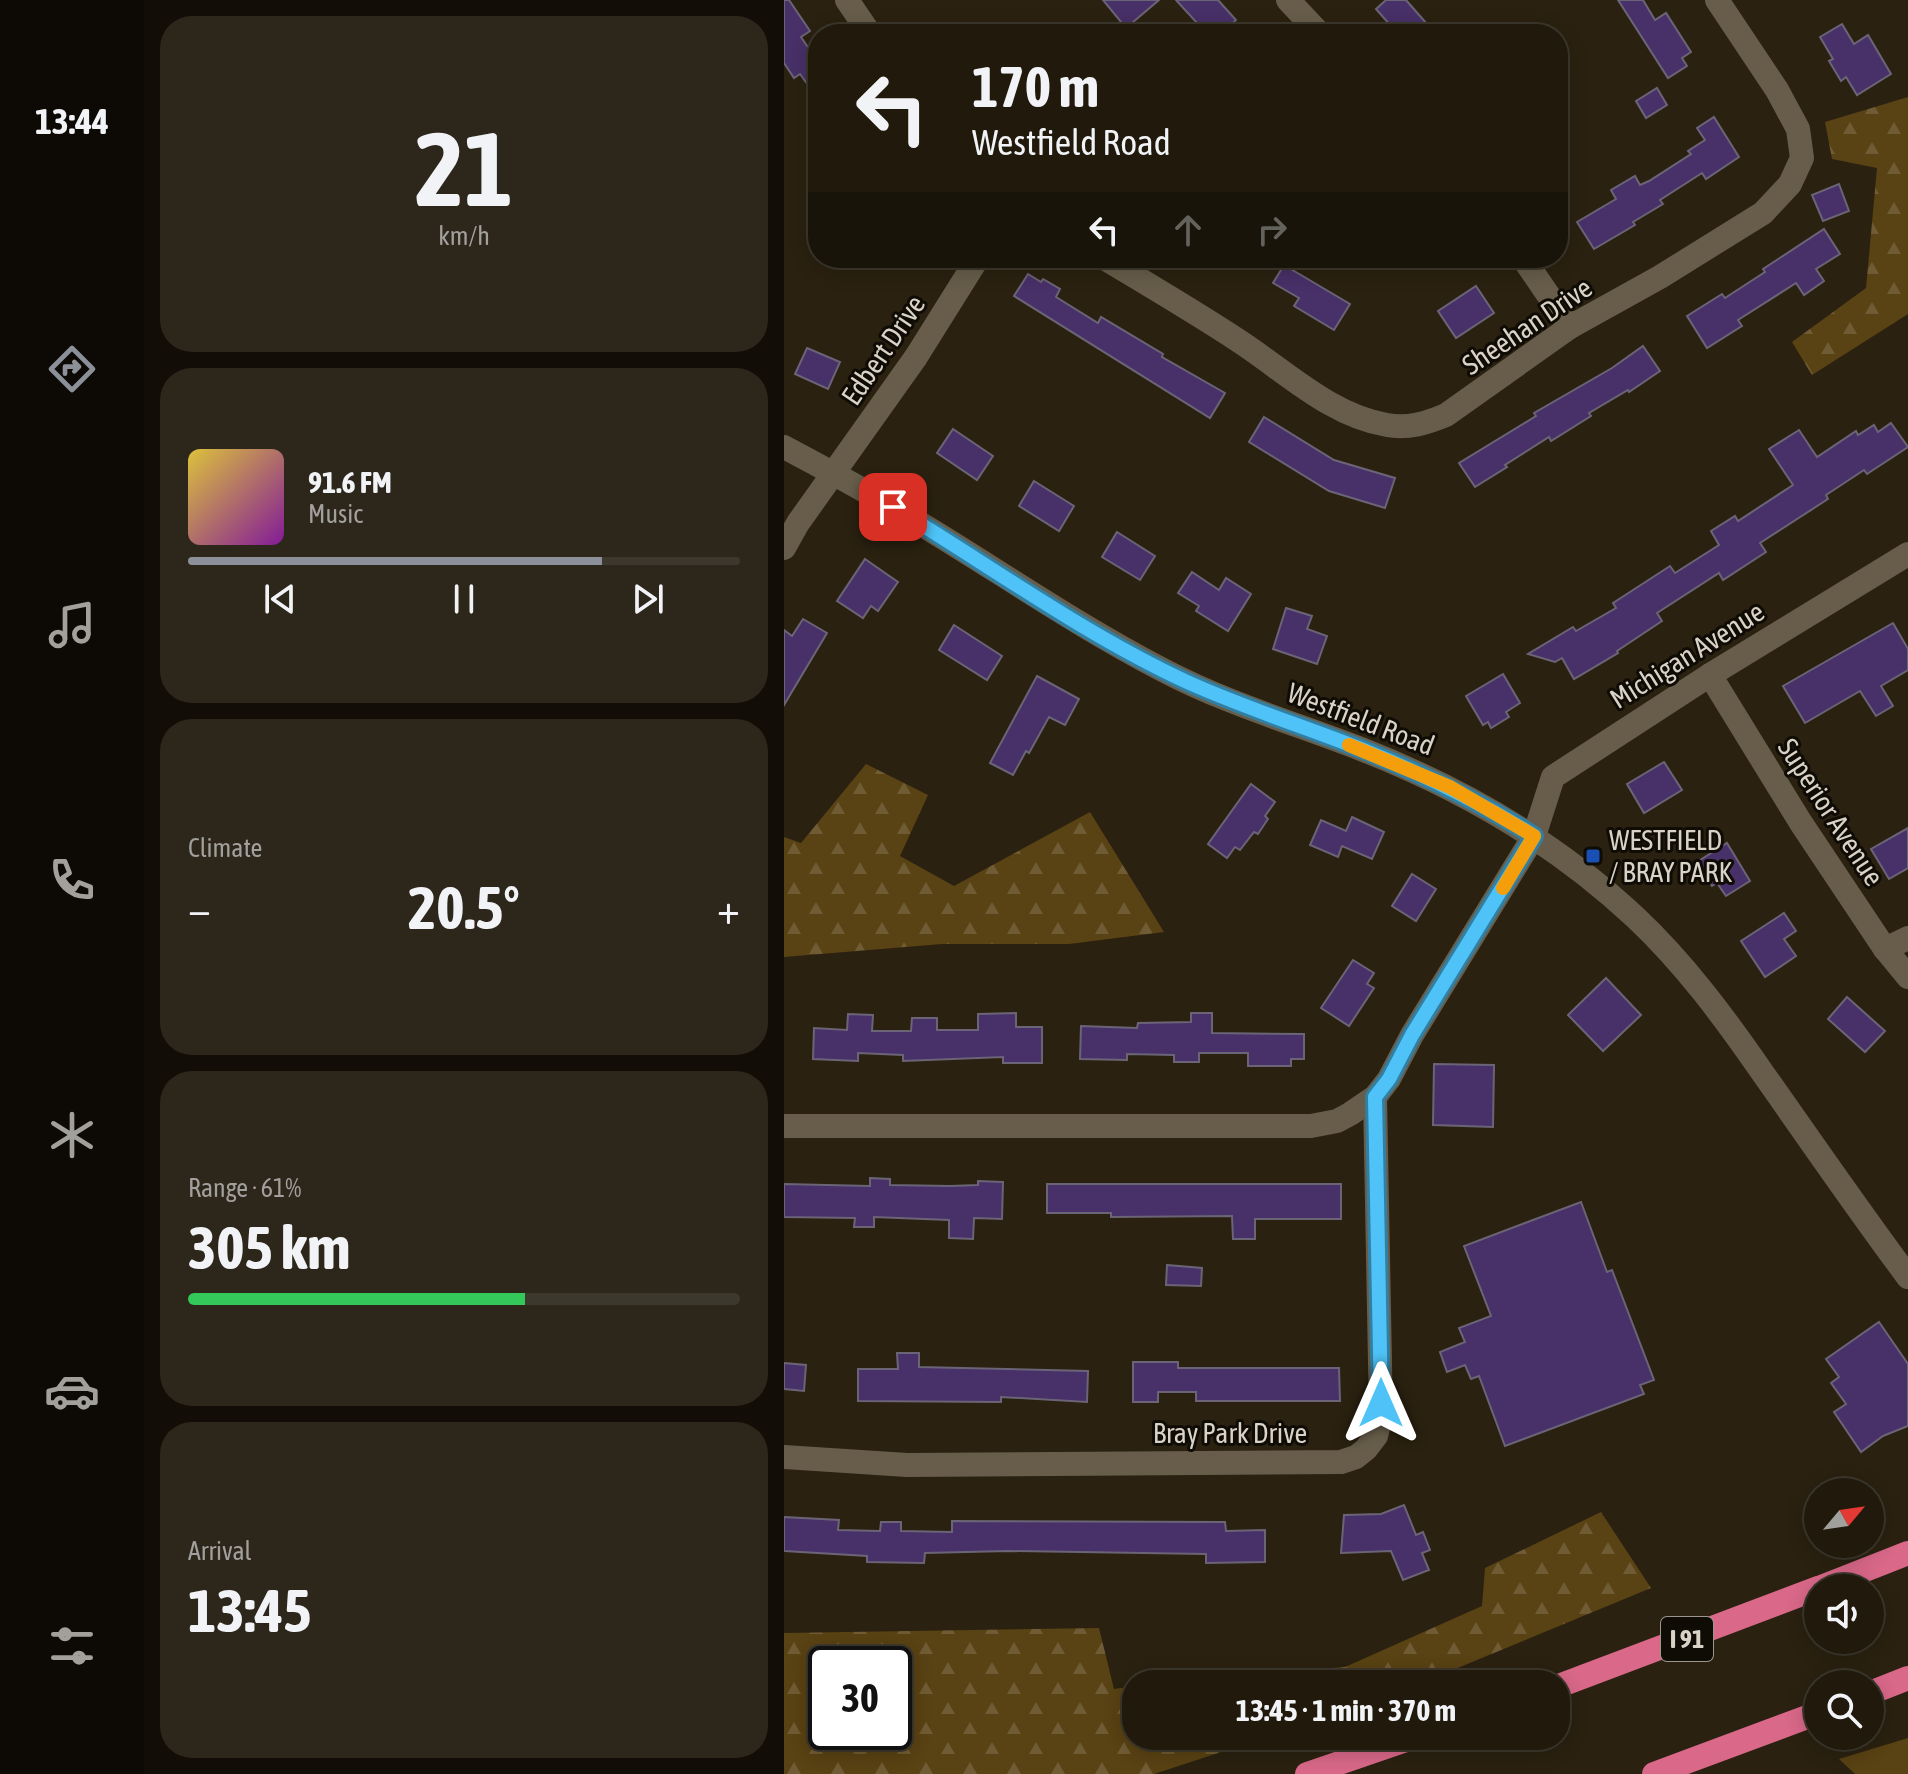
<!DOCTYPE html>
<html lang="en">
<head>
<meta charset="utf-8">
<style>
  body { margin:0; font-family:"Asap Condensed",sans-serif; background:#2d261a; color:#f1f3f6; height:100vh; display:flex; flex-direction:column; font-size:30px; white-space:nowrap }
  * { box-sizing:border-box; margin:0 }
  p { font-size:26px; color:#a2a09d }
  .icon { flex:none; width:44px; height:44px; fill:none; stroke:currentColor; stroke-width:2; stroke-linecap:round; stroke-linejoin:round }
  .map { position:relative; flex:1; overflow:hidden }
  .panel { display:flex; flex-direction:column; gap:16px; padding:16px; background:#120e07; width:640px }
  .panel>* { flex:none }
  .banner { position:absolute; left:24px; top:24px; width:760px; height:244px; border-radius:32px; box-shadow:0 4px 20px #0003,0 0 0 2px #3d382d; background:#20190c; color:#f1f3f6; overflow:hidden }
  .needle { width:52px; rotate:61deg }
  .tools { position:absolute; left:1020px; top:1478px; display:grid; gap:16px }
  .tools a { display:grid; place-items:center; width:80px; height:80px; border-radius:50%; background:#20190c; box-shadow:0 4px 20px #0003,0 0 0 2px #3d382d; font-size:40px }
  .speed { position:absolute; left:24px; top:1646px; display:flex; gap:16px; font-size:40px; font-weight:700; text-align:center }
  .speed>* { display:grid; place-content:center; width:104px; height:104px; border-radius:50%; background:#20190c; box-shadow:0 4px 20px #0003,0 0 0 2px #3d382d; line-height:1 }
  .speed .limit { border:4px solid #111; border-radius:12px; background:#fff; color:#111 }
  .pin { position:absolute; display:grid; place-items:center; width:68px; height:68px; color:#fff; margin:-34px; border-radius:16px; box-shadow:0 4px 12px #0006 }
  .me { position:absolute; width:88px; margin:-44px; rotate:0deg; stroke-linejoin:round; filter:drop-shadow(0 0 6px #0008) }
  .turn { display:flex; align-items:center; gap:28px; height:168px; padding:0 32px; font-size:36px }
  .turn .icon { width:104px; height:104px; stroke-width:2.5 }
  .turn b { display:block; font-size:56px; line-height:68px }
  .lanes { display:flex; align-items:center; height:76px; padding:0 32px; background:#0003; justify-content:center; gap:40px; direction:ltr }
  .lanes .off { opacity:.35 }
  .big { font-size:60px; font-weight:700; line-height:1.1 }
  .panel .widget { flex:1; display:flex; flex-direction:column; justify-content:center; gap:12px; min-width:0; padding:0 28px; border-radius:32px; background:#2d261a }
  .panel .dial { align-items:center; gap:0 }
  .dial b { font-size:104px; line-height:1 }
  .song { display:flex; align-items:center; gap:24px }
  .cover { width:96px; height:96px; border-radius:12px; background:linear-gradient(135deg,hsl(50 70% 55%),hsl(290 70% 35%)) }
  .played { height:8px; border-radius:4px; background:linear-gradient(90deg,#8c9099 75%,#3d382d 75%) }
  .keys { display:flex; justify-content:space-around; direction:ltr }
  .heat { display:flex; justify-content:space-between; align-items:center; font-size:44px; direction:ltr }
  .charge { height:12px; border-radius:6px; background:linear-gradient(90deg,#34c759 61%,#3d382d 0) }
  .trip { position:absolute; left:338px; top:1670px; width:448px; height:80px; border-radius:32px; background:#20190c; box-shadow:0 4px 20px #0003,0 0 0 2px #3d382d; font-weight:700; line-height:80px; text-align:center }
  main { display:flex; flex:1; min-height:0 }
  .tab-bar { display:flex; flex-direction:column; width:144px; justify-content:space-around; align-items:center; background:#0d0a05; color:#a2a09d }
  .tab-bar .icon { width:56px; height:56px }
  .tab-bar .current { color:#8c9099 }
  .tab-bar b { font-size:36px; color:#f1f3f6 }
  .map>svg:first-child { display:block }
</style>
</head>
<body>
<main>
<nav class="tab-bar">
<b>13:44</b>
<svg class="icon current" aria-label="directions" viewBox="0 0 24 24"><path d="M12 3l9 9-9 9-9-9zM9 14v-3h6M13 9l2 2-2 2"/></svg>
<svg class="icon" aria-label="music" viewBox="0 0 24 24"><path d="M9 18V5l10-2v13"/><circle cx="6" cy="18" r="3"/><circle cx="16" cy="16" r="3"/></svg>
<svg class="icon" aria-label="phone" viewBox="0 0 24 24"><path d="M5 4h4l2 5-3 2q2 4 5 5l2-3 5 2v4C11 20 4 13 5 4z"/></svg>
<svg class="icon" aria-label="climate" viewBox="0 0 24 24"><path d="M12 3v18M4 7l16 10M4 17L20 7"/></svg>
<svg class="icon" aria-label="car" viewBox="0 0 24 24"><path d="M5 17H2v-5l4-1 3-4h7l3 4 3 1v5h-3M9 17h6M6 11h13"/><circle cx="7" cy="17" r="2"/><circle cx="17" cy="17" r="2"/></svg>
<svg class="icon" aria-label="filters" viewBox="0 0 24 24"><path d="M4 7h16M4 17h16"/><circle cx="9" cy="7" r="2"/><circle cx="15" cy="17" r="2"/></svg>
</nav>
<section class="panel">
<div class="widget dial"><b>21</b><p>km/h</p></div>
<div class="widget">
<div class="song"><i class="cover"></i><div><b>91.6 FM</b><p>Music</p></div></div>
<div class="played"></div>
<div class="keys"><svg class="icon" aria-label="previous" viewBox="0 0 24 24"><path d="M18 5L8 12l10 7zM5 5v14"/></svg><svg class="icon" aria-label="pause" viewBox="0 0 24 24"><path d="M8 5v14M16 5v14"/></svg><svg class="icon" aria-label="next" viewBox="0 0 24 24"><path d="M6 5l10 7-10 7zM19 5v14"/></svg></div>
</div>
<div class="widget"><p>Climate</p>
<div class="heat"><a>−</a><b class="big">20.5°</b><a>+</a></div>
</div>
<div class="widget"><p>Range · 61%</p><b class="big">305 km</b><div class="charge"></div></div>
<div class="widget"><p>Arrival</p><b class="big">13:45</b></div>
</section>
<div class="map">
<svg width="1124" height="1774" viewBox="0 0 1124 1774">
  <defs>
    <pattern id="forest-firs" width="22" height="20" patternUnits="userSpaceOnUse" patternTransform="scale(2)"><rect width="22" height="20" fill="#594213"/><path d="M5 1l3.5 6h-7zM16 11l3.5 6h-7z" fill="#705c34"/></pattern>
  </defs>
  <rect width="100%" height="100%" fill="#2a2110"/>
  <!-- green -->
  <path fill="#594213" d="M1124,1738V1774H1071L1055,1759Z"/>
  <!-- forest -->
  <g fill="url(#forest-firs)" fill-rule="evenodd">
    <path d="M1124,97V314L1028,375L1008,342L1082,288L1093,168L1048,159L1041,122Z"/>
    <path d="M82,764L144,795L116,856L170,886L306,812L380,932L285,944H158L0,957V837L17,843Z"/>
    <path d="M817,1512L867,1588L635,1684H367L424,1676L561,1667L698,1606L701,1568Z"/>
    <path d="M315,1628L330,1689L352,1686V1736H486L370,1774H0V1633ZM110,1664V1732H42V1664Z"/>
  </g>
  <!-- building -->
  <g fill="#483068" stroke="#6b6477" stroke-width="2">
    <path d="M0,0H5L26,31L17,37L34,62V99L16,74L10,78L0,63Z"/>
    <path d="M319,0H375L342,28Z"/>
    <path d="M392,0H434L452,20L437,34H423Z"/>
    <path d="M602,0H622L643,24L631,34H614L592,9Z"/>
    <path d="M834,0H859L871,20L882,13L907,52L898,58L903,66L884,78Z"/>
    <path d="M1058,24L1070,44L1084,35L1107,74L1073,95L1062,77L1057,81L1045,61L1049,59L1036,37Z"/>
    <path d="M873,88L883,105L862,118L852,101Z"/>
    <path d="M930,117L955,157L922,179L918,173L876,200L879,204L849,222L851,225L810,249L793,222L832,199L827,190L851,176L856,185L865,181L907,154L904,151L921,140L913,128Z"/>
    <path d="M1055,184L1065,211L1039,221L1028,195Z"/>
    <path d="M1040,229L1056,254L1032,269L1040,281L1020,295L1012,283L954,320L958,326L923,348L903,316L938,294L941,298L981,272L979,269Z"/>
    <path d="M500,265L566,304L550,330L510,306L515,298L489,283Z"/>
    <path d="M244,274L257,282L259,279L276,289L272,297L314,323L317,317L379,354L378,357L441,393L426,418L230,296Z"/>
    <path d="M692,286L710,313L672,338L654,311Z"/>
    <path d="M859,346L876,371L845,392L844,390L805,413L807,416L767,441L765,437L721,465L723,467L691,487L675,463L752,416L750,413L828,368Z"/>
    <path d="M23,348L56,362L44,389L11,374Z"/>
    <path d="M480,417L550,460L611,478L601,508L545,491L465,442Z"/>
    <path d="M1107,423L1124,447L1083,474L1080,470L1042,495L1044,499L976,543L982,552L939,580L935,573L873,613L878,621L833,651L834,653L790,679L778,658L771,662L744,654L789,627L792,631L832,608L829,603L886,566L891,573L935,545L927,531L951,516L954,521L1009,485L985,449L1015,430L1033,457L1072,431L1074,435L1090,425L1094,432Z"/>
    <path d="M169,429L209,456L193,480L153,453Z"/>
    <path d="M250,481L290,506L275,531L235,506Z"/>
    <path d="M333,532L371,556L356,580L318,557Z"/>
    <path d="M81,559L114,582L94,611L87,606L79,618L53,601Z"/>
    <path d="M408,572L435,590L442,578L467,594L444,631L412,611L415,606L394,593Z"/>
    <path d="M502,608L528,616L523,629L543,636L533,664L489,649Z"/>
    <path d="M19,619L43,633L0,705V630L8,636Z"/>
    <path d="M1109,623L1124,649V670L1097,686L1109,706L1092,716L1076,691L1021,723L999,686Z"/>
    <path d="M170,625L218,656L203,680L155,650Z"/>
    <path d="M719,674L736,703L722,712L725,717L707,728L704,722L699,725L682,696Z"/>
    <path d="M253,676L295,699L281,725L265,717L245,753L242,751L229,775L206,763Z"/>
    <path d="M880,762L898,790L860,813L843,784Z"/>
    <path d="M467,784L491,802L481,816L484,819L474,834L470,832L456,850L451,847L443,858L424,844Z"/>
    <path d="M568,817L600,832L588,859L558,846L554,857L526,845L537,820L562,831Z"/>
    <path d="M1124,828V868L1105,879L1087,849Z"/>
    <path d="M943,843L966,881L942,896L933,883L928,886L913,862Z"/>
    <path d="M628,874L652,889L632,921L608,906Z"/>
    <path d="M1000,913L1012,931L1000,939L1012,956L981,977L957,941Z"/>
    <path d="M569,960L590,973L583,984L590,988L565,1026L537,1008Z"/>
    <path d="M822,978L857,1015L819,1051L784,1015Z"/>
    <path d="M1063,997L1101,1031L1081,1052L1044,1019Z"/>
    <path d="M232,1013V1027H258V1063H219V1057L119,1061V1055L74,1053V1061L29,1059L30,1028L63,1030L64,1014L89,1015L88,1031H127L128,1018H153V1030H194V1014Z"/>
    <path d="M407,1013H428V1033L520,1034V1059H507V1066H464V1053H415V1062H390V1055L343,1054V1060L296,1059L297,1026L353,1028L354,1023L407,1022Z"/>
    <path d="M650,1064L710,1065L709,1127L649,1125Z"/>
    <path d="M86,1178L106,1179V1185L166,1186L194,1185V1181L219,1182L218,1219L190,1218L189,1239L165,1238V1220L90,1217V1227H70L71,1218L0,1217V1184L86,1186Z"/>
    <path d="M263,1184H557V1219H471V1239H449L448,1216L327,1217V1213H263Z"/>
    <path d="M797,1202L823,1272L828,1270L870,1380L856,1385L860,1394L721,1446L695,1376L687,1379L681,1365L663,1372L656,1352L681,1342L675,1328L707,1316L680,1246Z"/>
    <path d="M383,1265L418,1268L417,1286L382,1285Z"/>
    <path d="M1095,1322L1124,1364V1426L1099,1436L1077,1452L1050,1412L1062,1404L1047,1383L1055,1377L1042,1359Z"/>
    <path d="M113,1353H135V1367L304,1371L303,1402L217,1397V1402L74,1401V1369H114Z"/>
    <path d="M349,1362H394V1368H555L556,1401H412V1392H374V1402H349Z"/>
    <path d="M0,1363L22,1365L20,1391L0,1389Z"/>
    <path d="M620,1505L632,1535L639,1532L646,1550L638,1553L645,1570L619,1580L607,1551L557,1553L560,1515L597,1514Z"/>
    <path d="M0,1517L55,1520L54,1530L96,1531L97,1522H117V1531L168,1532V1521L441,1522L442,1531L481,1530V1562L422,1563V1554L224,1551L141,1553L140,1563L83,1562V1556L0,1551Z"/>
  </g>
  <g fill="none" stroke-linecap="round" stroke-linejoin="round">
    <!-- minor -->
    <g stroke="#675d4a" stroke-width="24">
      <path d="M63,0L86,34"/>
      <path d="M504,0L536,34"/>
      <path d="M320,258C365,285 411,312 455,341C501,371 547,416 603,425C624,429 643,423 662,415L786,327L876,277L979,213L1006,184L1018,158L1014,129L993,90L933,0"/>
      <path d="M739,258L786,327"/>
      <path d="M0,548L14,523L132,357L194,258"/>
      <path d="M926,675L1017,823L1101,949L1124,977"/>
      <path d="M1101,949L1124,938"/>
      <path d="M0,1126H527L553,1121L566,1114L591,1097L605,1079L628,1035L750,836L769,777L926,675L1124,554"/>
      <path d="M0,1457L123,1465L557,1462L572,1457L582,1449L592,1436L597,1416L591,1097"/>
    </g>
    <!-- secondary -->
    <path stroke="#675d4a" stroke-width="24" d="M0,447C51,474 101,501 150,532C225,578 298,628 377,669C441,703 510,723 577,749C679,789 771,842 851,917C900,963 940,1017 978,1072C1026,1140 1074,1210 1124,1277"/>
    <!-- motorway -->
    <g stroke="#d96889" stroke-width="24">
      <path d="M1035,1588L1124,1553"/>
      <path d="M772,1687L1034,1588"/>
      <path d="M1086,1693L1124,1678"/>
      <path d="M523,1774L634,1736"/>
      <path d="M870,1774L1034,1713"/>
    </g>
  </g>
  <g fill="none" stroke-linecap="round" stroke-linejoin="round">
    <!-- route casing -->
    <g stroke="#337fa1" stroke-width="20">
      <path id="route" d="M109,507C205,565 298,633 401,681C460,708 522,727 582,751C641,775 696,802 750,836L628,1035L605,1079L591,1097L597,1403"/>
    </g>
    <!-- route -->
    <use href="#route" stroke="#4fc3f7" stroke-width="14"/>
    <!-- slow -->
    <path stroke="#f59e0b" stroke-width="14" d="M565,745L666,787L750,836L719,888"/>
  </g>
  <!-- markers -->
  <rect fill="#1a4fb4" stroke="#0f0b05" stroke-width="3" x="801" y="848" width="16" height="16" rx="4"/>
  <g text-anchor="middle" stroke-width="6" stroke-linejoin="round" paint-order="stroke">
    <!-- shield labels -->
    <rect fill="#0f0b05" stroke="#9c968d" stroke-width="2" x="877" y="1617" width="52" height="44" rx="6"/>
    <g font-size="26" font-weight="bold" fill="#d8d2c7">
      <text x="903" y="1648">I 91</text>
    </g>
    <!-- street labels -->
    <g font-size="28" fill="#d8d2c7" stroke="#0f0b05">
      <text transform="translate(743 326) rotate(-34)" y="10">Sheehan Drive</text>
      <text transform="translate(99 350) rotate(-56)" y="10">Edbert Drive</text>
      <text transform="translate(903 655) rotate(-32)" y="10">Michigan Avenue</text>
      <text transform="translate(577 719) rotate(21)" y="10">Westfield Road</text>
      <text transform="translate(1047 812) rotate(57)" y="10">Superior Avenue</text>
      <text x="446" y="1443">Bray Park Drive</text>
    </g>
    <!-- poi labels -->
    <g font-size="28" fill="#d8d2c7" stroke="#0f0b05" text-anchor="start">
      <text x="825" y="850">WESTFIELD<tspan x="825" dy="32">/ BRAY PARK</tspan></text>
    </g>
  </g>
</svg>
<div class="tools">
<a><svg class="needle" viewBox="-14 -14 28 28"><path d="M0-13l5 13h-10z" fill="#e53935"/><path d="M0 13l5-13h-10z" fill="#a2a09d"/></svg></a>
<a><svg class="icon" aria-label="sound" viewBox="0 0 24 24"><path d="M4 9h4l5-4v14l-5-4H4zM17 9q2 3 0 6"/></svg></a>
<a><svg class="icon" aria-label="search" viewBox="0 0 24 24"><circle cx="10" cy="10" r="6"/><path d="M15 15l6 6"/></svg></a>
</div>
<div class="speed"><div class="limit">30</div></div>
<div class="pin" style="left:109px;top:507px;background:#d93025"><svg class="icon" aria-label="arrive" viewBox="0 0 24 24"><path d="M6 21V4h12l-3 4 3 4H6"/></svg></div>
<svg class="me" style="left:597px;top:1403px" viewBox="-20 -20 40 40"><path d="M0-17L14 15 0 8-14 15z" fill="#4fc3f7" stroke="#fff" stroke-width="4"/></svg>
<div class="trip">13:45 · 1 min · 370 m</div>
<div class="banner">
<div class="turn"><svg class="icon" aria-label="left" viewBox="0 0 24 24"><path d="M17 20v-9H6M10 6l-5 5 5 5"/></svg><div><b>170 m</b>Westfield Road</div></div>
<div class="lanes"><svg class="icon" aria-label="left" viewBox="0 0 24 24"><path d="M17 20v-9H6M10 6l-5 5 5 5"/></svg><svg class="icon off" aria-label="ahead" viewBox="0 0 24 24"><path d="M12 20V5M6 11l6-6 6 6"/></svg><svg class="icon off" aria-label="right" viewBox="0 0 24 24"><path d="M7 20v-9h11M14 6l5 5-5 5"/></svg></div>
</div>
</div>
</main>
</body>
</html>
